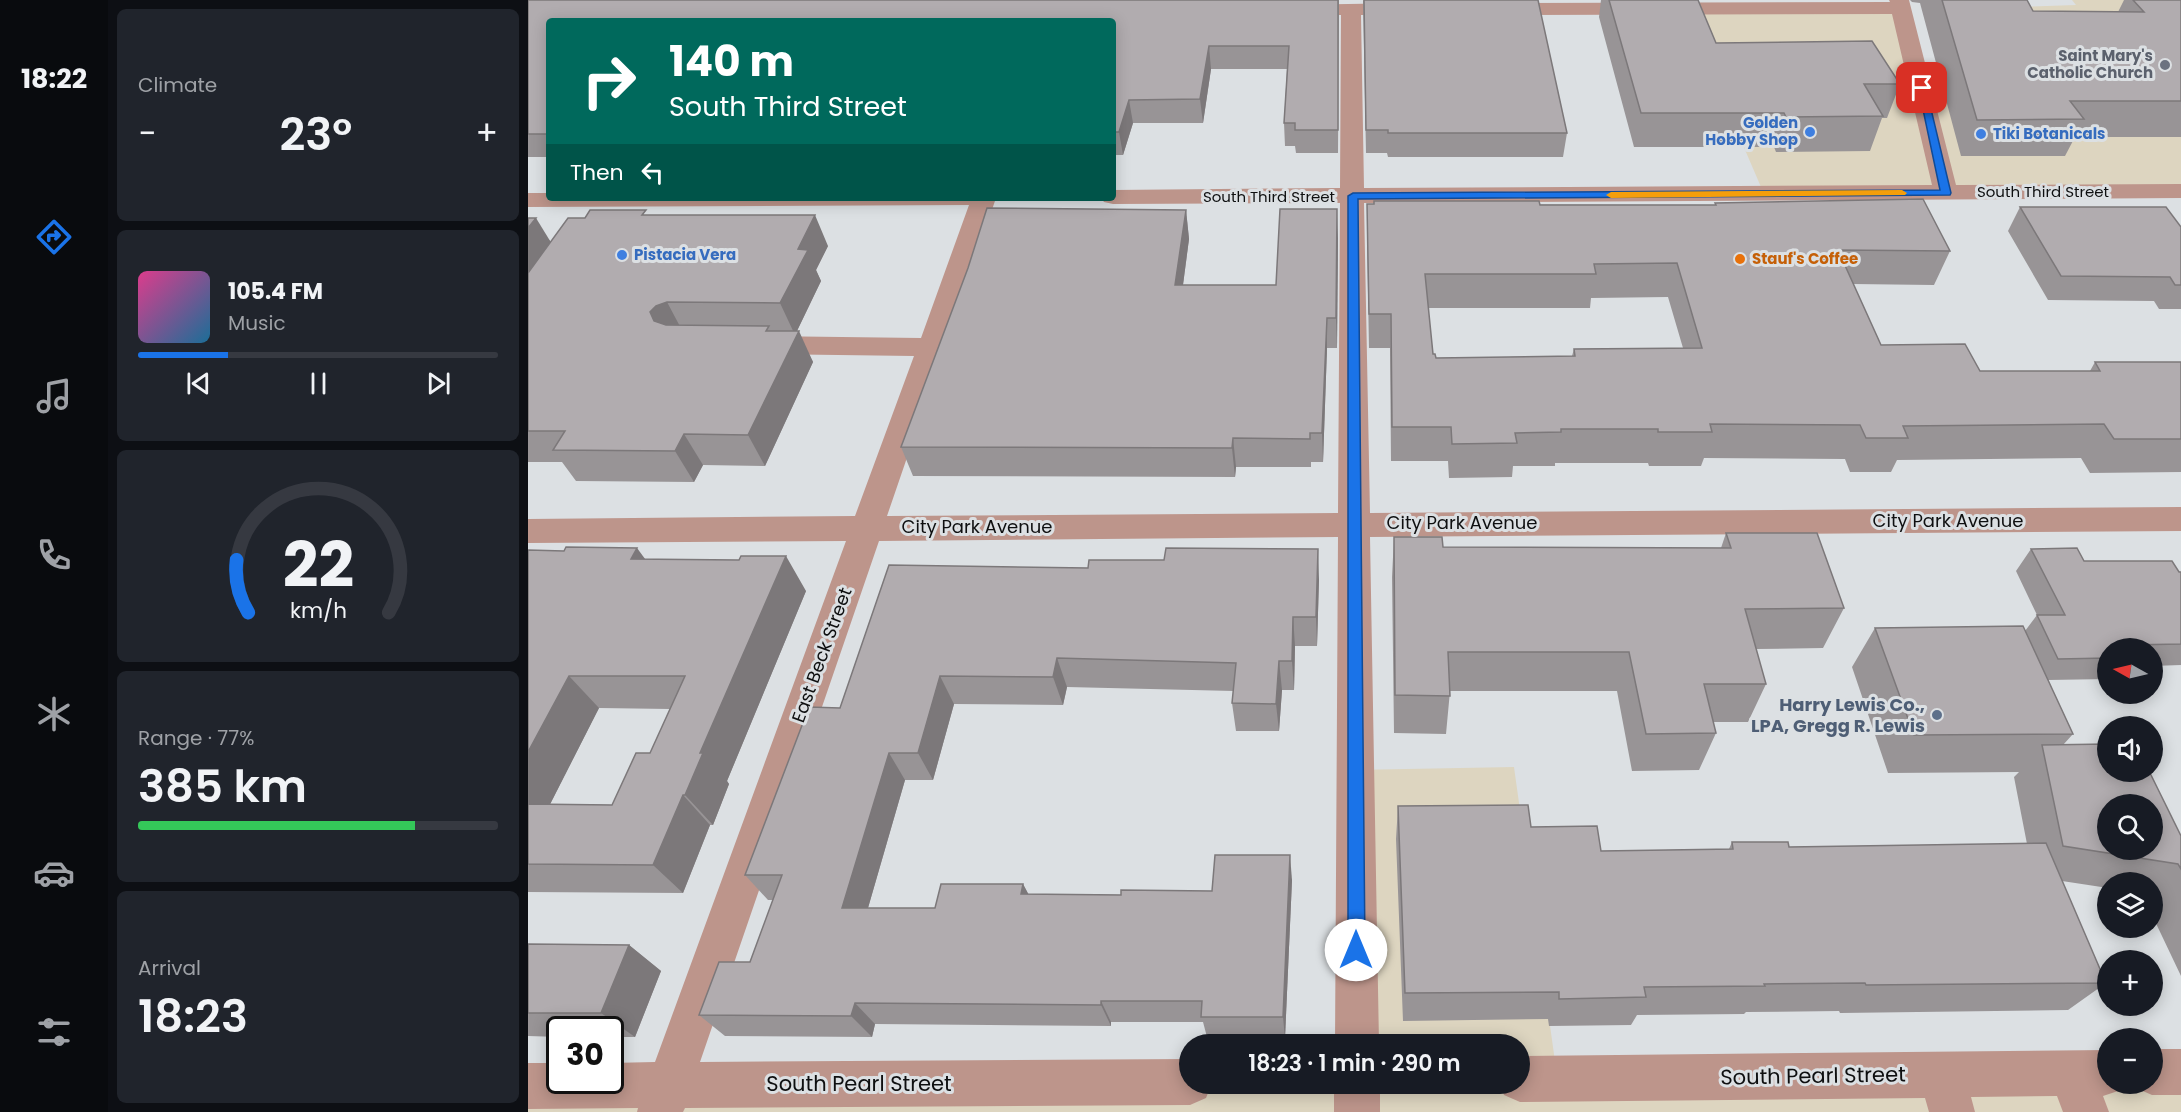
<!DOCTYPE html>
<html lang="en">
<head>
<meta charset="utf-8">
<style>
  body { margin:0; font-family:Poppins,sans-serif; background:#20242c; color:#f1f3f6; height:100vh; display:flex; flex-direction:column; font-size:22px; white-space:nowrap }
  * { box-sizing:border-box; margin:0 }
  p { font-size:20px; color:#9ea1a6 }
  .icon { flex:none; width:33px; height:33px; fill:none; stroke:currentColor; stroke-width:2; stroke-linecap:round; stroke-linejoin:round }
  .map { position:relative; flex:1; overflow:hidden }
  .details { display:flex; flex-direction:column; gap:9px; padding:9px; background:#0d0f14; width:420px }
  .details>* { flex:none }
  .top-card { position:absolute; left:18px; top:18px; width:570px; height:183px; border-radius:6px; box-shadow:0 3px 15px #0003; background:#00695c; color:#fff; overflow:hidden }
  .needle { width:39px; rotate:278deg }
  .controls { position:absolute; left:1569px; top:638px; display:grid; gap:12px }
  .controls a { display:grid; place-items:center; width:66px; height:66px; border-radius:50%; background:#171b24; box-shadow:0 3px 15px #0003; font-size:30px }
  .speed { position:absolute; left:18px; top:1016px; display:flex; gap:12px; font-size:30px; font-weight:700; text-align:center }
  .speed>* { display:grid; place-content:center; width:78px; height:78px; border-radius:50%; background:#171b24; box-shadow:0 3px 15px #0003; line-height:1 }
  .speed .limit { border:3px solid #111; border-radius:9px; background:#fff; color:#111 }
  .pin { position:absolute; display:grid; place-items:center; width:51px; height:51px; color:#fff; margin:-26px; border-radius:12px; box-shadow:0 3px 9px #0006 }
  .me { position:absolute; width:66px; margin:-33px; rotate:0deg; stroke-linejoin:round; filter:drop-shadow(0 0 4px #0008) }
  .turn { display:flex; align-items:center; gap:21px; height:126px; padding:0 24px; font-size:27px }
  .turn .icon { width:78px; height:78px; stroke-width:2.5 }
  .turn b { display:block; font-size:42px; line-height:51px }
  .then { display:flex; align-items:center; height:57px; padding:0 24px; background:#0003; gap:12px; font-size:22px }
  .big { font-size:45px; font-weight:600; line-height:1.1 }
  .details .widget { flex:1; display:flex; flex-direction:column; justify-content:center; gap:9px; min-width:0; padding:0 21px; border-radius:9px; background:#20242c }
  .details .dial { align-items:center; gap:0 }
  .dial svg { height:156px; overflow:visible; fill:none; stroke:#363941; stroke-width:7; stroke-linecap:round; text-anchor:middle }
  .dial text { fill:#f1f3f6; stroke:none }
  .song { display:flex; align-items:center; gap:18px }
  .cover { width:72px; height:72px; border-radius:9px; background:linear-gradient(135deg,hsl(330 70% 55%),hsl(200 70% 35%)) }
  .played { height:6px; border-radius:3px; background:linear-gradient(90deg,#1a73e8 25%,#363941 25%) }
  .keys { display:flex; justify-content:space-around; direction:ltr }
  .heat { display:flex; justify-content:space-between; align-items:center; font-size:33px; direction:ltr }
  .charge { height:9px; border-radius:4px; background:linear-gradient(90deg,#34c759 77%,#363941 0) }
  .trip { position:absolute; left:651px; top:1034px; width:351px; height:60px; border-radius:30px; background:#171b24; box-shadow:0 3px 15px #0003; font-weight:600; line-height:60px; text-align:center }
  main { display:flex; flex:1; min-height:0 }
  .tabs { display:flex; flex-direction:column; width:108px; justify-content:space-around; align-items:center; background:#090b0e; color:#9ea1a6 }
  .tabs .icon { width:42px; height:42px }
  .tabs .current { color:#1a73e8 }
  .tabs b { font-size:27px; color:#f1f3f6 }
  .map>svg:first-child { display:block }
</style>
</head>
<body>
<main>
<nav class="tabs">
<b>18:22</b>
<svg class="icon current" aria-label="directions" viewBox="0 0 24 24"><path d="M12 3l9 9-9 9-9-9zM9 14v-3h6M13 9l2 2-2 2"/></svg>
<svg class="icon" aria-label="music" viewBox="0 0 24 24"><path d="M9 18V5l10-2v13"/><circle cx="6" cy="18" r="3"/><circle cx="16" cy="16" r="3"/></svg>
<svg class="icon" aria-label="phone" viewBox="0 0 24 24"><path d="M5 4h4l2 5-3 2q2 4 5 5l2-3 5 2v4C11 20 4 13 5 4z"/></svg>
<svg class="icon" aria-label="climate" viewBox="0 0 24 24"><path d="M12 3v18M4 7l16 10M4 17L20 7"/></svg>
<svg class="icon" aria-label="car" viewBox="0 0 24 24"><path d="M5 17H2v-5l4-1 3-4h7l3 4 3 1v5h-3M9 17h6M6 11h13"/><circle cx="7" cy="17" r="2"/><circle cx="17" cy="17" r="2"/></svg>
<svg class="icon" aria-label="filters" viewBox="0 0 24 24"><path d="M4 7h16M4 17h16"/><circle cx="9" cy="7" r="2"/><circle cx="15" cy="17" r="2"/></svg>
</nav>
<section class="details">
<div class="widget"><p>Climate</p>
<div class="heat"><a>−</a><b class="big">23°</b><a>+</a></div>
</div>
<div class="widget">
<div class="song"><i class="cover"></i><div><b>105.4 FM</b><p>Music</p></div></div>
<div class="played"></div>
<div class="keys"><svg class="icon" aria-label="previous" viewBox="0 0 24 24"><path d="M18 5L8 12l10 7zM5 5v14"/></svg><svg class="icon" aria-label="pause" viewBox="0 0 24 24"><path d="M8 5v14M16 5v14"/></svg><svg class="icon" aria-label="next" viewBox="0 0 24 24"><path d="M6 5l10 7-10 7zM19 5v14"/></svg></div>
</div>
<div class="widget dial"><svg viewBox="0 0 100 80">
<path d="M14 69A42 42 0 1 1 86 69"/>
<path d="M14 69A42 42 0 0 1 8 42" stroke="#1a73e8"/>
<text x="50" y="56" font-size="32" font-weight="700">22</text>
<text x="50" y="72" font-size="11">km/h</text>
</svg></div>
<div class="widget"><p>Range · 77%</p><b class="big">385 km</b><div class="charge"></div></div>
<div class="widget"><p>Arrival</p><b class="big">18:23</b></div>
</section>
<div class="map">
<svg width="1653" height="1112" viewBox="0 0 1653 1112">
  <rect width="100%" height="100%" fill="#dce0e3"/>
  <!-- commercial -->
  <g fill="#ddd5c0">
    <path d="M1544,0H1653V193L1236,194L1156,8L1370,6L1393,93L1518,102L1460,8L1548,5Z"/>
    <path d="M986,767L1030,1083H1624L1653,1073V1112H0V1092L830,1087V1083H992V1044H830L824,770Z"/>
  </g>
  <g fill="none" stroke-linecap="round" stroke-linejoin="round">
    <!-- minor -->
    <g fill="#bd958b" fill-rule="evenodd">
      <path d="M1361,0H1381L1428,185L1653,184V198L836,203L842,513L1653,507V531L842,537L851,1044H807L810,537L351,541L172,1062L662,1059V1083H684L678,1098L662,1105L157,1108L155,1112H109L110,1108L0,1109V1063H32V1080H82V1063L127,1062L318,541L0,543V519L327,516L386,356L234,354L224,351L220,345L224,339L234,336L393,338L441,205L0,207V193H21V198H468L359,516L810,513L812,203L585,204L576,202L573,198H585V190L812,188L813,15H767L760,13L757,9L760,5L880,3L887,5L890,9L887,13L880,15H833L836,188L1404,185L1364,14L968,15L961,13L958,9L961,5L968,3L1362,2Z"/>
      <path d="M1624,1049H1653V1095H1624L1608,1088L1606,1083H1624Z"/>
      <path d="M1580,1050V1083H1598L1596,1089L1575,1096L1581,1112H1535L1529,1096L1443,1097L1447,1112H1401L1397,1098L992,1102L976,1095L971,1083H992V1056Z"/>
      <rect x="806" y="1083" width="46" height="29"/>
    </g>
  </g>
  <!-- wall -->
  <g fill="#989496" fill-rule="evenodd">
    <path d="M0,0H811L810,153H768L767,146H757L756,123L759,69H683L675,123H605L595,155H585V21H21V157H0Z"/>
    <path d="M835,0L1039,133L1035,157H860L859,153H838Z"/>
    <path d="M1066,0H1170L1188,43L1372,84L1359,118H1354L1342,151L1248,152L1246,147H1106L1071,17L1073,0Z"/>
    <path d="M1382,0H1499L1505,11L1590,12L1596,0H1653V137H1547L1537,156H1433L1392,3L1384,2Z"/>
    <path d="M1187,203L1422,251L1406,285L1325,284L1353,345L1452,371H1562L1567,362H1653V472L1562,473L1553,458L1369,460L1363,472H1322L1317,459L1176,458L1173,466H1121L1120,463H1027V466H985L984,477L921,478L920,461H863L862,348H841L839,238V204L1187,205ZM1140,297L1155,348L1046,349L1044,356L908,358L905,354L900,308H1062L1063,298Z"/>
    <path d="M1492,207L1653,227V309H1631L1626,301L1520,300L1480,231Z"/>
    <path d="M658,210L661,239L655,285H748L810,238L809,348H799L795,462H783V467H708L707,477L385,476L373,447Z"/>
    <path d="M120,215L300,246L288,270L293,281L269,331L285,362L237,466L175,465L166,482L48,481L34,462H0V218L23,242Z"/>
    <path d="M1198,533L1316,608L1295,648L1228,649L1238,684L1220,722H1185L1188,733L1171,770L1104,771L1089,691H922L918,734L866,733L864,577L866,537L915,547L1193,548Z"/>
    <path d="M1503,549L1556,561L1653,572V665L1624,666V648H1580V679L1520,680L1545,734L1535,745L1653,836V976L1624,915V882H1580V888L1534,881L1578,983L1540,1010L1312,1013L1311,1011L1218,1012L1216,1014L1109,1015L1103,1025L1021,1026L1020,1019L875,1021L868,839L870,806L1003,827L1073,851L1201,849L1204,842L1261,847L1499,844L1486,777L1491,772L1360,773L1324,667L1347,628L1497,631L1509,615L1488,571Z"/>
    <path d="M0,550L118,560L278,591L199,781L201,784L185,825H182L155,893L0,892ZM71,708L142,709L122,753L84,805L22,804Z"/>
    <path d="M361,565L791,579L789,646H767L766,690H754L751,731H708L704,703L706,691L539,687L535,705L426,704L405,780H377L340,908H407L495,884L500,894L593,895L684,891L764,880L757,1038L679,1037L675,1022H583V1026L347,1024L344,1037L197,1036L171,1015L222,962L245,900H240L217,875L312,708Z"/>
    <path d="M0,944L101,945L133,971L107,1037H82V1029H32V1037L0,1036Z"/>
  </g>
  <!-- shaded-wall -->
  <g fill="#7c787a">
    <path d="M681,46L683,69L675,123L672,99Z"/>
    <path d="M601,100L605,123L595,155L591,132Z"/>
    <path d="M809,209L810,238L809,348L808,318Z"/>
    <path d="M658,210L661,239L651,315L647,285Z"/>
    <path d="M287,215L300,246L288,270L293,281L267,335L252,303L270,249Z"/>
    <path d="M8,218L27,249L0,286V228Z"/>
    <path d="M139,302L156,334L126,321L122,312L128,306Z"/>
    <path d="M799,318V348L795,462L794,433Z"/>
    <path d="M271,331L285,362L237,466L220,435Z"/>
    <path d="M156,434L175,465L166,482L147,451Z"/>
    <path d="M705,438L708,467L707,477L704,448Z"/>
    <path d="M109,548L134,582L103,559Z"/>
    <path d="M790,549L791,579L789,646L788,617Z"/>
    <path d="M258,556L278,591L199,781L201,784L185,825L157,795L172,753Z"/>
    <path d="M765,617L767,646L766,690L764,661Z"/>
    <path d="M529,658L539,687L535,705L525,677Z"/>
    <path d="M751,661L754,690L751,731L748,704Z"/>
    <path d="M41,676L71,708L7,834L0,827V752Z"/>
    <path d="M412,676L426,704L405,780L390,753Z"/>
    <path d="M361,753L377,780L333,932L314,908Z"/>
    <path d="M155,795L182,825L155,893L125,865Z"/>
    <path d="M762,855L764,880L757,1038L755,1017Z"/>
    <path d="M495,884L508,908L493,894Z"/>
    <path d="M101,945L133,971L107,1037L73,1013Z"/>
    <path d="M573,1001L583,1022V1026L573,1005Z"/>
    <path d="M327,1003L347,1024L344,1037L323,1016Z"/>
  </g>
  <!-- building -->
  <g fill="#b1acaf" stroke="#7c787a" stroke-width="1.5" fill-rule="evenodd">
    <path d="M0,0H810V130H767V123H756L761,46H681L672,99L601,100L591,132H585V21H21V134H0Z"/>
    <path d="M836,0H1010L1039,133H860V130H838Z"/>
    <path d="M1081,0H1170L1188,43L1344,41L1372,84H1336L1355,116L1258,117L1256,113H1113Z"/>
    <path d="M1414,0H1499L1505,11L1616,12L1605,0H1653V101H1542L1556,119L1449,120Z"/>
    <path d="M1395,199L1422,251L1310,250L1353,345L1437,344L1452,371H1572L1567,362H1653V439H1586L1576,424L1375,426L1380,438H1338L1332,425L1182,424L1184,432H1130V429H1033V432L987,433L989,443L924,444L923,427H864L863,314H841L839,204H846V201H1011L1012,205H1188L1187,203ZM1149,263L1174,348L1046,349L1047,356L908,358L907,354H905L897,274H1068L1066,264Z"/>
    <path d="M1492,207H1638L1653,227V285H1647L1642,277L1533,276Z"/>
    <path d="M459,208L658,210L647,285H748L752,209H809L808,318H799L794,433H782V439L705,438L704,448L373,447L440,268Z"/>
    <path d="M62,210H118L114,215H287L270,249L280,250L252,303L139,302L128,306L122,312L126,321L138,325L241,326L238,331H271L220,435L156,434L147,451L25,450L37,431H0V273L40,218H57Z"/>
    <path d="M0,218H8L0,228Z"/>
    <path d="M1198,533H1289L1316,608L1217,609L1238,684H1176L1188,733L1118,734L1101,652H920L922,696L867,695L866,537H914L915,547L1203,548Z"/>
    <path d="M38,547L109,548L103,559L211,560L213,556H258L172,753H175L157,795H155L125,865L0,864V804L84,805L108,753H122L157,676H41L0,752V550L36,551Z"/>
    <path d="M638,548L790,549L788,617H765L764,661H751L748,704L704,703L708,663L529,658L525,677L412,676L390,753H361L314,908H407L413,884H495L493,894L593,895V890L684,891L687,855H762L755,1017H673L674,1001H573V1005L327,1003L323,1016L171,1015L191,962H222L254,875H217L281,707L312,708L361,565L560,568L561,560H636Z"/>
    <path d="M1549,548L1556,561H1644L1651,572H1653V644L1601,645L1602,648H1580V658L1530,659L1509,615H1537L1503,549Z"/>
    <path d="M1495,626L1545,734L1386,735L1347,628Z"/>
    <path d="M1580,744V771H1621L1653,836V869L1650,864L1535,846L1514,745ZM1580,804H1624V849H1580Z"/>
    <path d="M1000,805L1003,827L1069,826L1073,851L1205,849L1204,842H1260L1261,847L1518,843L1578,983L1338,985L1337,983L1236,984L1237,986L1116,987L1118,997L1031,999V992L877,993L870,806Z"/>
    <path d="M0,944L101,945L73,1013H0Z"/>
  </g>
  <!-- route -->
  <path fill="#1a73e8" stroke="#114b97" stroke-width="1.5" d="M1390,86L1398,88L1423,193L1422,195L830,199L837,950L835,956L828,958L822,956L820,950V196L825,193L1412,190Z"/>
  <!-- slow -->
  <path fill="#f59e0b" d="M1374,190L1379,193L1377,195L1083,198L1078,195L1083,192Z"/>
  <!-- markers -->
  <circle fill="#6b7280" stroke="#dce0e3" stroke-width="2" cx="1637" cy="65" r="6"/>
  <g fill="#3f7fe0" stroke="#dce0e3" stroke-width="2">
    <circle cx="1282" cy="132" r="6"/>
    <circle cx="1453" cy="134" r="6"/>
    <circle cx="94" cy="255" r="6"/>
  </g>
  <circle fill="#e8710a" stroke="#dce0e3" stroke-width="2" cx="1212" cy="259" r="6"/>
  <circle fill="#5c6f8a" stroke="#dce0e3" stroke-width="2" cx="1409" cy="715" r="6"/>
  <g text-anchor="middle" stroke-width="6" stroke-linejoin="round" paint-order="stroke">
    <!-- far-worship labels -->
    <g font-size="15" font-weight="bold" fill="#5b616d" stroke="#dce0e3" text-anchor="end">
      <text x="1625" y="61">Saint Mary's<tspan x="1625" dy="17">Catholic Church</tspan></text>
    </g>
    <!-- far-shop labels -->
    <g font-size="15" font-weight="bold" fill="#366cbe" stroke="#dce0e3" text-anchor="start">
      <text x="1270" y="128" text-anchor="end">Golden<tspan x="1270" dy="17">Hobby Shop</tspan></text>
      <text x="1465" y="139">Tiki Botanicals</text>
      <text x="106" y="260">Pistacia Vera</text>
    </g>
    <!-- far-street labels -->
    <g font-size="15" fill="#0e0f10" stroke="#dce0e3">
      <text x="1515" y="197">South Third Street</text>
      <text x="741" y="202">South Third Street</text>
    </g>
    <!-- far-food labels -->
    <g font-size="15" font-weight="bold" fill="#c56008" stroke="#dce0e3" text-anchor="start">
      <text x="1224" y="264">Stauf's Coffee</text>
    </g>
    <!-- street labels -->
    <g font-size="18" fill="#0e0f10" stroke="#dce0e3">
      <text x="1420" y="527">City Park Avenue</text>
      <text x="934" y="529">City Park Avenue</text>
      <text x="449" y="533">City Park Avenue</text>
      <text transform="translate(294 655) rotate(-70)" y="6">East Beck Street</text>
    </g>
    <!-- service labels -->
    <g font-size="18" font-weight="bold" fill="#4e5e75" stroke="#dce0e3" text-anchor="end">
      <text x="1397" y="711">Harry Lewis Co.,<tspan x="1397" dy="21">LPA, Gregg R. Lewis</tspan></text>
    </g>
    <!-- near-street labels -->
    <g font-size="21" fill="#0e0f10" stroke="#dce0e3">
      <text transform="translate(1285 1076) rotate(-1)" y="7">South Pearl Street</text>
      <text x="331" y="1091">South Pearl Street</text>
    </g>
  </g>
</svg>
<div class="controls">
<a><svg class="needle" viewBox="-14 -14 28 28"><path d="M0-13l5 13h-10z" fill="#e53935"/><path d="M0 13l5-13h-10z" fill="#9ea1a6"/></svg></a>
<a><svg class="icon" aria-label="sound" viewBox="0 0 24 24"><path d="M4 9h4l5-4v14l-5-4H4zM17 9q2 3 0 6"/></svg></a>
<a><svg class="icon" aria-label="search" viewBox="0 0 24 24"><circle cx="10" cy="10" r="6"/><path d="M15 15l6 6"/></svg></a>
<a><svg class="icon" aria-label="layers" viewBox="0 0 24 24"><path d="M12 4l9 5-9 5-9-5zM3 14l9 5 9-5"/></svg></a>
<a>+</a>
<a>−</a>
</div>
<div class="speed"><div class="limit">30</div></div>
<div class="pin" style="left:1394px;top:88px;background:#d93025"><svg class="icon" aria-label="arrive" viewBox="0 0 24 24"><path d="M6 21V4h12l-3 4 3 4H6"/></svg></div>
<svg class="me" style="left:828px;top:950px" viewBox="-20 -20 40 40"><circle r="19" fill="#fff"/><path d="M0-13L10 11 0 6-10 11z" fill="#1a73e8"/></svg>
<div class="trip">18:23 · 1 min · 290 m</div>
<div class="top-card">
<div class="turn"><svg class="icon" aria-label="right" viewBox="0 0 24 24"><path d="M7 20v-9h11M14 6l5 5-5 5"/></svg><div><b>140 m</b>South Third Street</div></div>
<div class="then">Then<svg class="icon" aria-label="left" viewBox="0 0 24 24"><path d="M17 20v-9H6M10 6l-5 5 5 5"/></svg></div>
</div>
</div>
</main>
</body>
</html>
